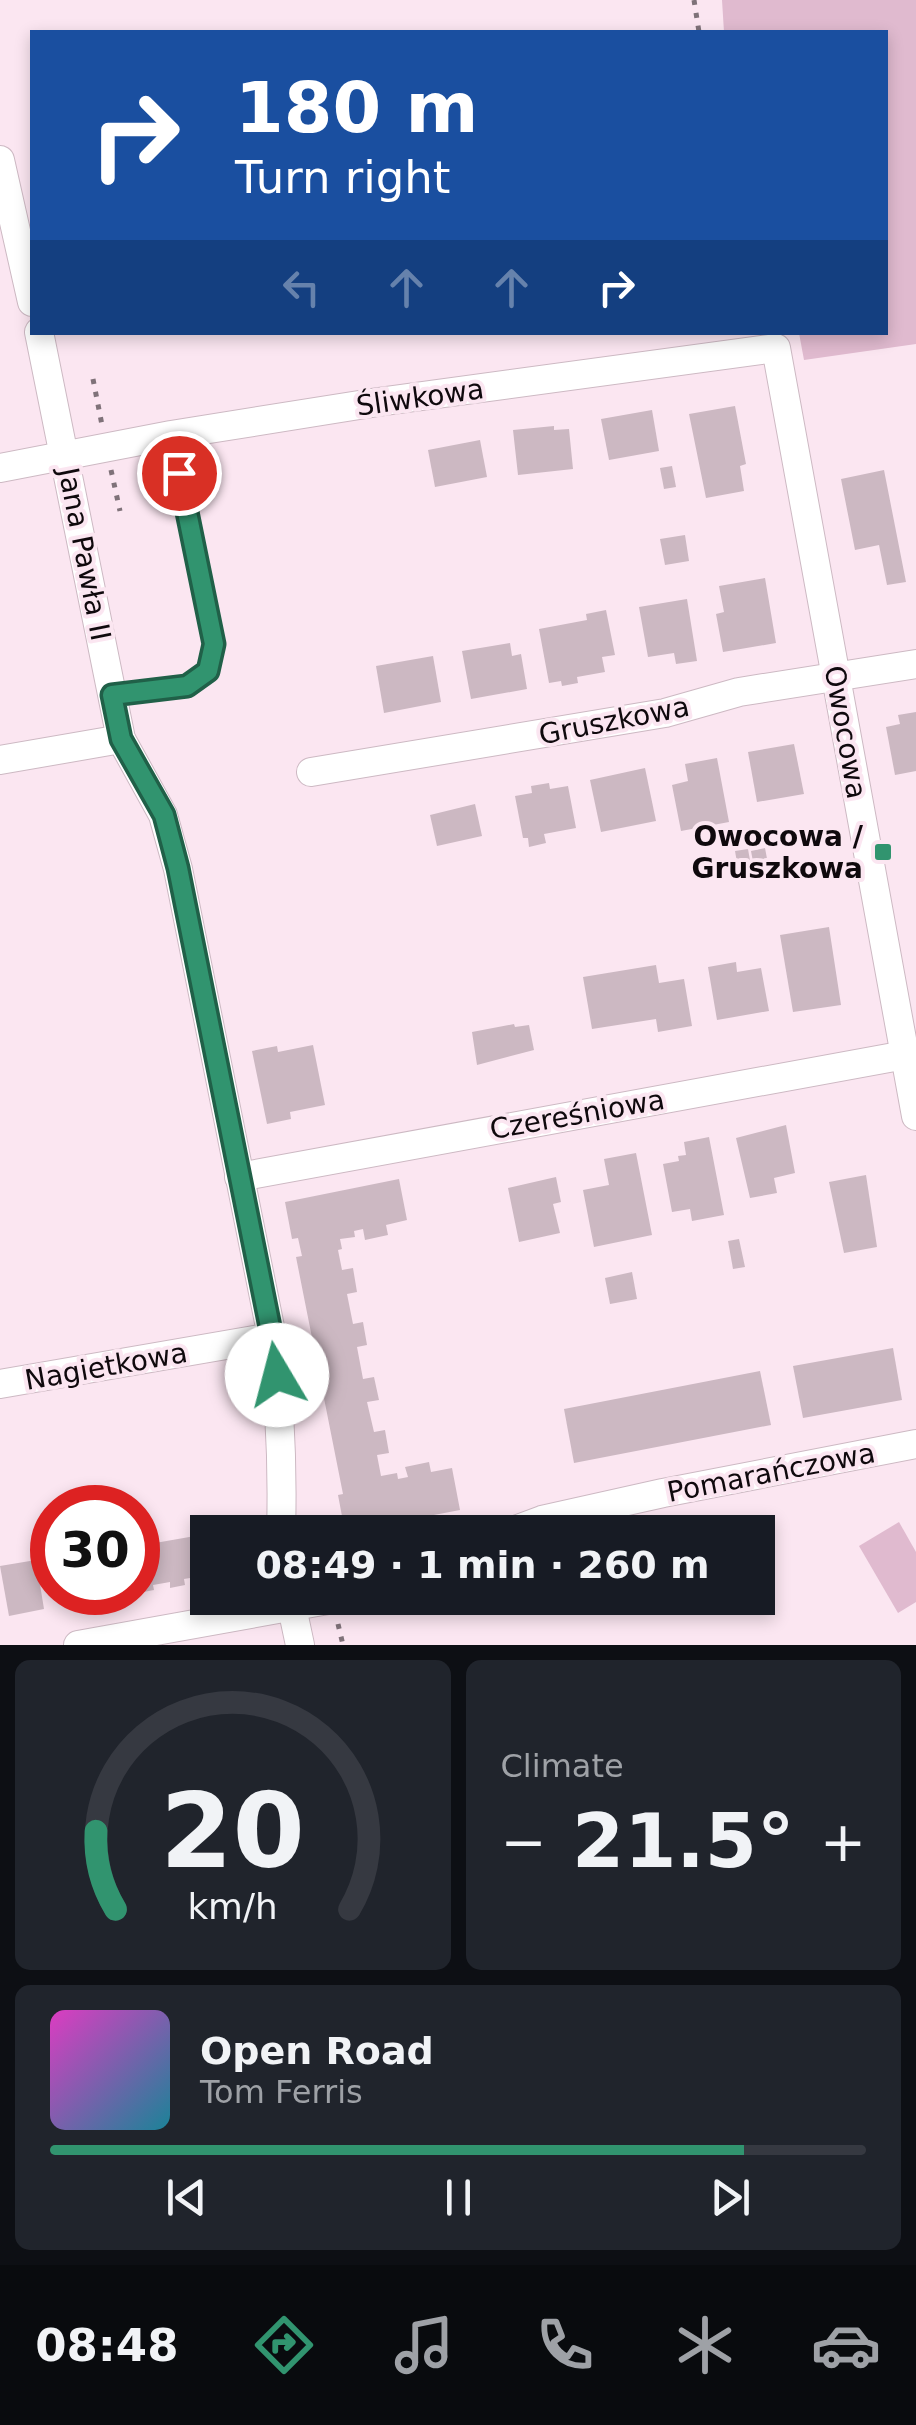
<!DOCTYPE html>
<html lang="en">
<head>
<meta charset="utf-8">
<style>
  body { margin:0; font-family:"DejaVu Sans",sans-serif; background:#20242c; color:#f1f3f6; height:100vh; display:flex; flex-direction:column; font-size:38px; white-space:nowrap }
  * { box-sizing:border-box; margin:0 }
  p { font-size:32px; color:#9ea1a6 }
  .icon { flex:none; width:55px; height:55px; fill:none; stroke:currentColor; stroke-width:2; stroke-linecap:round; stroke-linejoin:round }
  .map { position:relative; height:1645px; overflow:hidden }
  .details { display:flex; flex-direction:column; gap:15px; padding:15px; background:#0d0f14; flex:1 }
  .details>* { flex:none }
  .guide { position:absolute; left:30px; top:30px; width:858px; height:305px; border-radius:0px; box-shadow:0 5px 15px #0003; background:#1a4fa0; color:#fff; overflow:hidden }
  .speed { position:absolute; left:30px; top:1485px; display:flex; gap:20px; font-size:50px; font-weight:700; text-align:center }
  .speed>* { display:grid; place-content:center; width:130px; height:130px; border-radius:50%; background:#171b24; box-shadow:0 5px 15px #0003; line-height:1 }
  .speed .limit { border:15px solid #d22; background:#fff; color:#111 }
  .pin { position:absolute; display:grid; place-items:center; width:85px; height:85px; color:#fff; margin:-42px; border:5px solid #fff; border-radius:50%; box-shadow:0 2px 10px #0007 }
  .me { position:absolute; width:110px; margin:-55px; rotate:352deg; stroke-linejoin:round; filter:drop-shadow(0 0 8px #0008) }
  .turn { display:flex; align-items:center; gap:35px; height:210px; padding:0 40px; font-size:45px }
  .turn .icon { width:130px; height:130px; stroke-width:2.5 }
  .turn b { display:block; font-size:70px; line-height:85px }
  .lanes { display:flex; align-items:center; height:95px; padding:0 40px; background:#0003; justify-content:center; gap:50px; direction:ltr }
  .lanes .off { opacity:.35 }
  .big { font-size:75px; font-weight:700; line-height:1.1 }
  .details .widget { flex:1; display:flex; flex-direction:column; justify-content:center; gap:15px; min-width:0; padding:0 35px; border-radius:15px; background:#20242c }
  .details .dial { align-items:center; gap:0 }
  .dial svg { height:260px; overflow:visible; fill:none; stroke:#363941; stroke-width:7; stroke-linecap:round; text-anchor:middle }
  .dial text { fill:#f1f3f6; stroke:none }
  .song { display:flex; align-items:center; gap:30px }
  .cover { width:120px; height:120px; border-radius:15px; background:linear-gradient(135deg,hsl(310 70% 55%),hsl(190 70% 35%)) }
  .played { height:10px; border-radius:5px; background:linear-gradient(90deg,#31946f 85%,#363941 85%) }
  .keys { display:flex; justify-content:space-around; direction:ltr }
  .heat { display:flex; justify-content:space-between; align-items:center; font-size:55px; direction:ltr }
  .details .tiles { flex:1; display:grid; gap:15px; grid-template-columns:1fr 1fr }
  .widget:last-child { grid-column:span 2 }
  .trip { position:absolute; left:190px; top:1515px; width:585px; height:100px; border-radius:0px; background:#171b24; box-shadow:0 5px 15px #0003; font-weight:700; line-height:100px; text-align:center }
  .tabs { display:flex; height:160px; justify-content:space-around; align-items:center; background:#090b0e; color:#9ea1a6 }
  .tabs .icon { width:70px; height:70px }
  .tabs .on { color:#31946f }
  .tabs b { font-size:45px; color:#f1f3f6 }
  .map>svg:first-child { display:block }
</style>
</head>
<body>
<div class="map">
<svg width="916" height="1645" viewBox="0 0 916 1645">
  <rect width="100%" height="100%" fill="#fbe6f1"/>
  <!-- green -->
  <g fill="#e0bacf">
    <path d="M722,0H916V344L804,360L799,333L885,332V32H724Z"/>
    <path d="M899,1522L916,1552V1602L898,1613L859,1546Z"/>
  </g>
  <!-- building -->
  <g fill="#ccb8c2">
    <path d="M735,406L746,464L740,466L744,491L706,498L689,414Z"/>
    <path d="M652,410L659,451L609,460L601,419Z"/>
    <path d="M554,426V430L569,429L573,469L518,475L513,430Z"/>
    <path d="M480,440L487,477L435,487L428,450Z"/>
    <path d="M672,466L676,487L664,489L660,468Z"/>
    <path d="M884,470L906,582L887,585L879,545L855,550L841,479Z"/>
    <path d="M685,535L689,561L665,565L660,539Z"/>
    <path d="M765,578L776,643L723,652L716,614L724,612L719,586Z"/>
    <path d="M687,599L697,661L676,664L674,653L648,657L639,607Z"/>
    <path d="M606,610L615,655L602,657L605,672L577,677L578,683L562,686L561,681L549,683L539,629L587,620L586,614Z"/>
    <path d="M510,643L512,656L521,654L527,689L471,699L462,651Z"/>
    <path d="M433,656L441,702L384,713L376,666Z"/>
    <path d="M916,712V771L895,775L886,727L900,724L898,715Z"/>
    <path d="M794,744L804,794L757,802L748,752Z"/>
    <path d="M717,758L729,822L681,831L672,785L688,781L685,764Z"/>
    <path d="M645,768L656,821L601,832L590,780Z"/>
    <path d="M549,783L550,789L568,786L576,828L544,834L546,843L529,847L528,838H523L515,796L532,793L531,786Z"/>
    <path d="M475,804L482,836L437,846L430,815Z"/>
    <path d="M765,848L769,869L755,872L751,851Z"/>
    <path d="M748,849L751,866L738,868L735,851Z"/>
    <path d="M829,927L841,1005L793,1012L780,935Z"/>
    <path d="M736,962L737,972L761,968L769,1011L717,1020L708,967Z"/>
    <path d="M656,965L659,983L684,979L692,1026L658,1032L656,1019L592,1029L583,977Z"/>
    <path d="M514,1024L515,1027L529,1025L534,1050L477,1065L472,1032Z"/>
    <path d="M313,1045L325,1105L290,1112L291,1119L267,1124L252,1051L277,1046L278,1052Z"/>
    <path d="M786,1125L795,1173L774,1178L777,1193L750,1198L736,1138Z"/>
    <path d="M709,1137L724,1215L692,1221L690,1209L672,1212L663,1164L679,1161L678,1156L686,1155L684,1142Z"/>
    <path d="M636,1153L652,1235L594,1247L583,1190L609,1185L604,1159Z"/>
    <path d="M866,1175L877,1247L844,1253L829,1182Z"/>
    <path d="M556,1177L561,1202L553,1204L560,1233L519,1242L508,1188Z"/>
    <path d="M399,1179L407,1220L386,1225L388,1235L365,1240L363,1229L354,1231L355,1237L340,1239L342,1249L338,1250L342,1270L353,1268L357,1292L347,1294L353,1324L363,1322L367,1345L357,1347L363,1379L374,1377L379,1400L367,1402L374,1432L385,1430L389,1453L377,1455L381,1476L397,1473L398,1479L408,1477L405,1467L429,1462L431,1472L452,1468L460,1510L345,1532L338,1495L343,1494L296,1257L302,1256L298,1238L292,1239L285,1202Z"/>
    <path d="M739,1239L745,1267L733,1269L728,1241Z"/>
    <path d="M632,1272L637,1299L610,1304L605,1278Z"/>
    <path d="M893,1348L902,1400L803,1418L793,1366Z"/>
    <path d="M760,1371L771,1425L574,1463L564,1409Z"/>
    <path d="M195,1536L202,1576L184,1579L185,1585L170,1588V1582L153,1585L154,1590L138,1593V1546Z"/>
    <path d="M36,1560L44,1609L9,1616L0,1566Z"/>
  </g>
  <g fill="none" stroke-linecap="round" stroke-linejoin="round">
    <!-- service casing -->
    <g stroke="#cdb9c3" stroke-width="16">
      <path id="service" d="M112,695L187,686L208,671L214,644L171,435"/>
    </g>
    <!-- minor casing -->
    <g stroke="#cdb9c3" stroke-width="30">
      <g id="minor">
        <path d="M0,160L32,302"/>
        <path d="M39,332L121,739L163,815L178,869L272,1337C280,1403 283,1466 281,1532"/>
        <path d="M0,468L171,435L378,402L776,348L916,1116"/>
        <path d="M0,760L121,739"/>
        <path d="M311,772L665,713L739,692L916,664"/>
        <path d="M239,1177L916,1053"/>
        <path d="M0,1384L272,1337"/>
        <path d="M510,1532L542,1520L663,1493L916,1444"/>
        <path d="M290,1598L300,1645"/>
        <path d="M78,1645L339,1598"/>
      </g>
    </g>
    <!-- path -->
    <g stroke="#7f7279" stroke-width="5" stroke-dasharray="5 8" stroke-linecap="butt">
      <path d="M694,0L699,32"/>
      <path d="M93,379L102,425"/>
      <path d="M111,470L120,511"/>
      <path d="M320,1525L321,1532"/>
      <path d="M338,1624L343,1645"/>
    </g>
    <!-- service -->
    <use href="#service" stroke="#fff" stroke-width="14"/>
    <!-- minor -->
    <use href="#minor" stroke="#fff" stroke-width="28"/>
  </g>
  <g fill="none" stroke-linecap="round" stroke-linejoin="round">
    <!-- route casing -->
    <g stroke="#206048" stroke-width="25">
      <path id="route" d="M179,473L214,644L208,671L187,686L112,695L121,739L164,815L178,868L272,1337L277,1375"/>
    </g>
    <!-- route -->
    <use href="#route" stroke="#31946f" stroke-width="18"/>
  </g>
  <!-- markers -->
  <rect fill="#31946f" stroke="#fbe6f1" stroke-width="4" x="873" y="842" width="20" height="20" rx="5"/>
  <g text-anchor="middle" stroke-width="8" stroke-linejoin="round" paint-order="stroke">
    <!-- street labels -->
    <g font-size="28" fill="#0f090d" stroke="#fbe6f1">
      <text transform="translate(420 397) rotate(-8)" y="10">Śliwkowa</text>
      <text transform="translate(85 554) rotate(79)" y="10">Jana Pawła II</text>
      <text transform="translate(614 720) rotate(-11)" y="10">Gruszkowa</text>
      <text transform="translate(846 732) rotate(80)" y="10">Owocowa</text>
      <text transform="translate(577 1114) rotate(-10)" y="10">Czereśniowa</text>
      <text transform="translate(106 1366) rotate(-10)" y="10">Nagietkowa</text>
      <text transform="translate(771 1472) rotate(-11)" y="10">Pomarańczowa</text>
    </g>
    <!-- poi labels -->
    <g font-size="28" font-weight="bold" fill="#0f090d" stroke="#fbe6f1" text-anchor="end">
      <text x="863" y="846">Owocowa /<tspan x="863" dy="32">Gruszkowa</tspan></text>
    </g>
  </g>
</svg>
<div class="speed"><div class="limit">30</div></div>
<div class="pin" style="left:179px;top:473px;background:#d93025"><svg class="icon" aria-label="arrive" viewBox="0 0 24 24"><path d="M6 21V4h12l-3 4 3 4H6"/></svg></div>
<svg class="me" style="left:277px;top:1375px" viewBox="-20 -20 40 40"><circle r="19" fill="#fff"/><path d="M0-13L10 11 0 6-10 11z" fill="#31946f"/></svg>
<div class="trip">08:49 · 1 min · 260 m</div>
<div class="guide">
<div class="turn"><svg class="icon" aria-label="right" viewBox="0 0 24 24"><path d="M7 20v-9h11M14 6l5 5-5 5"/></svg><div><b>180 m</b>Turn right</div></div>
<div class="lanes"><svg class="icon off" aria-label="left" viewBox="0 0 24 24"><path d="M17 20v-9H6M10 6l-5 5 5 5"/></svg><svg class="icon off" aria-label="ahead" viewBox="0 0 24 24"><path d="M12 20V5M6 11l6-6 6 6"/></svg><svg class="icon off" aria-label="ahead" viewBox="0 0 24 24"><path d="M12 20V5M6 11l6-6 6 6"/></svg><svg class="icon" aria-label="right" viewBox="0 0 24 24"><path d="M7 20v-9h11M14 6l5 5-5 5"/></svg></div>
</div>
</div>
<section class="details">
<div class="tiles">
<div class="widget dial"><svg viewBox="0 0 100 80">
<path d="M14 69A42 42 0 1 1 86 69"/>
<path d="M14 69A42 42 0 0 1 8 45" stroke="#31946f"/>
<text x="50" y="56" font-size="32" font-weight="700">20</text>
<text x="50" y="72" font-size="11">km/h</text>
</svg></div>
<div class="widget"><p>Climate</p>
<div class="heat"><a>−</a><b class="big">21.5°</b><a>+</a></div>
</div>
<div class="widget">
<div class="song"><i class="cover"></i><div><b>Open Road</b><p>Tom Ferris</p></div></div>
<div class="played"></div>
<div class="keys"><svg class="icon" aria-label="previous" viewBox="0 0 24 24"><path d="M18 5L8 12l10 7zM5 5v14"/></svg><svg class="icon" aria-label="pause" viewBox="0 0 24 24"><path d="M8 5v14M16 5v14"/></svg><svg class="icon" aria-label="next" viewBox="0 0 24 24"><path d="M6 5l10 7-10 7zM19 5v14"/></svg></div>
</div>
</div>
</section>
<nav class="tabs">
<b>08:48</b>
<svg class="icon on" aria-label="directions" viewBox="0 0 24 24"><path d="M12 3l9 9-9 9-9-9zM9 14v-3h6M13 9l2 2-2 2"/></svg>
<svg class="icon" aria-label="music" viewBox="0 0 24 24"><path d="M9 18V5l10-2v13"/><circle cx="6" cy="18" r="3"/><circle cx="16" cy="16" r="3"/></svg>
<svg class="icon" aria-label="phone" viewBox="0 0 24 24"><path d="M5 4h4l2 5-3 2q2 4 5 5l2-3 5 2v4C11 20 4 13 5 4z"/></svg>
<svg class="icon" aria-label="climate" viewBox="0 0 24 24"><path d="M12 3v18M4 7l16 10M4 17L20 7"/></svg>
<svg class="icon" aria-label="car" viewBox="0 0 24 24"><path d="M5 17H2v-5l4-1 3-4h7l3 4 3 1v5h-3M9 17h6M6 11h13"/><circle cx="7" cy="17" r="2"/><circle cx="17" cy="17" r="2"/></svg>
</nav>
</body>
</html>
